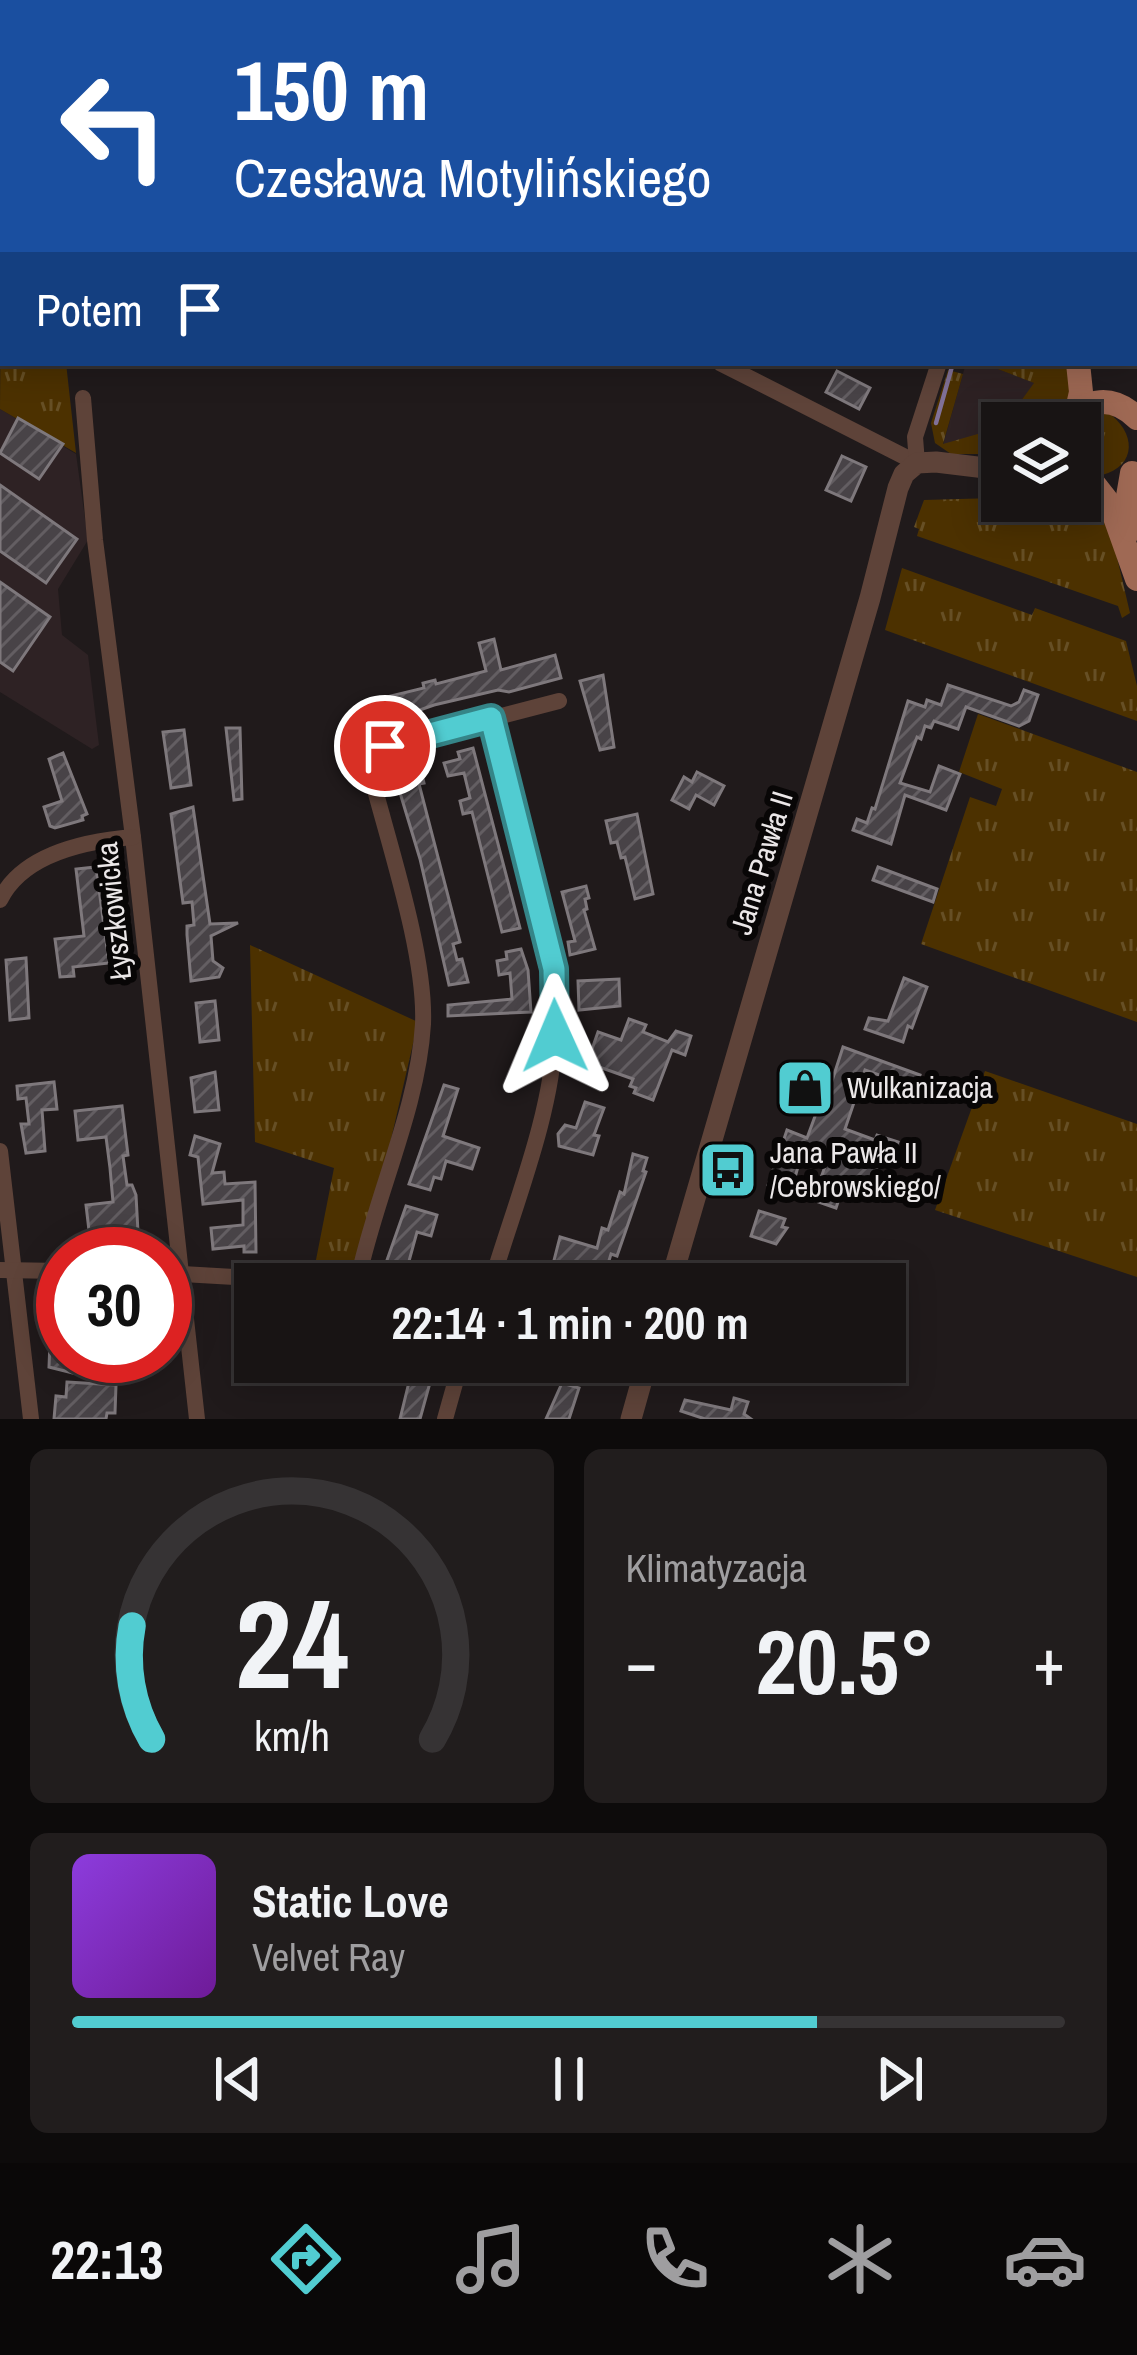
<!DOCTYPE html>
<html lang="pl">
<head>
<meta charset="utf-8">
<style>
  body { margin:0; font-family:"Archivo Narrow",sans-serif; background:#211d1d; color:#f1f3f6; height:100vh; display:flex; flex-direction:column; font-size:45px; white-space:nowrap }
  * { box-sizing:border-box; margin:0 }
  p { font-size:39px; color:#9f9ea0 }
  .icon { flex:none; width:66px; height:66px; fill:none; stroke:currentColor; stroke-width:2; stroke-linecap:round; stroke-linejoin:round }
  .map { position:relative; height:1419px; overflow:hidden }
  .drawer { display:flex; flex-direction:column; gap:30px; padding:30px; background:#0d0b0b; flex:1 }
  .drawer>* { flex:none }
  .banner { position:absolute; left:0px; top:0px; width:1137px; height:366px; box-shadow:0 6px 30px #0003,0 0 0 3px #363334; background:#1a4fa0; color:#fff; overflow:hidden }
  .tools { position:absolute; left:981px; top:402px; display:grid; gap:24px }
  .tools a { display:grid; place-items:center; width:120px; height:120px; border-radius:0px; background:#181414; box-shadow:0 6px 30px #0003,0 0 0 3px #363334; font-size:60px }
  .speed { position:absolute; left:36px; top:1227px; display:flex; gap:24px; font-size:60px; font-weight:700; text-align:center }
  .speed>* { display:grid; place-content:center; width:156px; height:156px; border-radius:50%; background:#181414; box-shadow:0 6px 30px #0003,0 0 0 3px #363334; line-height:1 }
  .speed .limit { border:18px solid #d22; background:#fff; color:#111 }
  .pin { position:absolute; display:grid; place-items:center; width:102px; height:102px; color:#fff; margin:-51px; border:6px solid #fff; border-radius:50%; box-shadow:0 3px 12px #0007 }
  .me { position:absolute; width:132px; margin:-66px; rotate:359deg; stroke-linejoin:round; filter:drop-shadow(0 0 9px #0008) }
  .turn { display:flex; align-items:center; gap:42px; height:252px; padding:0 36px; font-size:54px }
  .turn .icon { width:156px; height:156px; stroke-width:2.5 }
  .turn b { display:block; font-size:84px; line-height:102px }
  .then { display:flex; align-items:center; height:114px; padding:0 36px; background:#0003; gap:24px; font-size:45px }
  .big { font-size:90px; font-weight:700; line-height:1.1 }
  .drawer .widget { flex:1; display:flex; flex-direction:column; justify-content:center; gap:18px; min-width:0; padding:0 42px; border-radius:18px; background:#211d1d }
  .drawer .dial { align-items:center; gap:0 }
  .dial svg { height:312px; overflow:visible; fill:none; stroke:#363334; stroke-width:7; stroke-linecap:round; text-anchor:middle }
  .dial text { fill:#f1f3f6; stroke:none }
  .song { display:flex; align-items:center; gap:36px }
  .cover { width:144px; height:144px; border-radius:18px; background:linear-gradient(135deg,hsl(270 70% 55%),hsl(280 70% 35%)) }
  .played { height:12px; border-radius:6px; background:linear-gradient(90deg,#51ccd1 75%,#363334 75%) }
  .keys { display:flex; justify-content:space-around; direction:ltr }
  .heat { display:flex; justify-content:space-between; align-items:center; font-size:66px; direction:ltr }
  .drawer .tiles { flex:1; display:grid; gap:30px; grid-template-columns:1fr 1fr }
  .widget:last-child { grid-column:span 2 }
  .trip { position:absolute; left:234px; top:1263px; width:672px; height:120px; border-radius:0px; background:#181414; box-shadow:0 6px 30px #0003,0 0 0 3px #363334; font-weight:700; line-height:120px; text-align:center }
  .menu { display:flex; height:192px; justify-content:space-around; align-items:center; background:#0a0808; color:#9f9ea0 }
  .menu .icon { width:84px; height:84px }
  .menu .current { color:#51ccd1 }
  .menu b { font-size:54px; color:#f1f3f6 }
  .map>svg:first-child { display:block }
</style>
</head>
<body>
<div class="map">
<svg width="1137" height="1419" viewBox="0 0 1137 1419">
  <defs>
    <pattern id="grass-tufts" width="24" height="20" patternUnits="userSpaceOnUse" patternTransform="scale(3)"><rect width="24" height="20" fill="#4c3100"/><path d="M3 7l-1-3M5 7V3M7 7l1-3M15 17l-1-3M17 17v-4M19 17l1-3" fill="none" stroke="#664f25"/></pattern>
    <pattern id="building-hatch" width="6" height="6" patternUnits="userSpaceOnUse" patternTransform="scale(3)"><rect width="6" height="6" fill="#484347"/><path d="M-1 1l2-2M0 6l6-6M5 7l2-2" fill="none" stroke="#635e62"/></pattern>
  </defs>
  <rect width="100%" height="100%" fill="#201a1b"/>
  <!-- built -->
  <g fill="#2e2224">
    <path d="M966,363H982L1035,383L999,430L943,445Z"/>
    <path d="M0,409L76,454L88,540L58,589L62,635L88,655L99,745L92,749L0,692Z"/>
  </g>
  <!-- grass -->
  <g fill="url(#grass-tufts)">
    <path d="M3,27V363H66L76,453L0,409Z"/>
    <path d="M982,363H1071L1075,390L1057,423H1005L1034,383Z"/>
    <path d="M948,370L963,374L943,444L1002,427V454H951L935,443L931,423Z"/>
    <path d="M1106,411C1137,432 1137,466 1102,475L1080,463L1079,423L1092,413Z"/>
    <path d="M996,498C1009,503 1095,521 1108,519L1130,613L1122,618L1118,606L917,536L919,529L914,527L924,500Z"/>
    <path d="M902,568L1032,615L1035,608L1126,641L1137,686V721L885,630Z"/>
    <path d="M978,714L1137,772V1022L921,944L970,797L996,806L1002,789L959,772Z"/>
    <path d="M250,945L418,1022L360,1274L315,1265L334,1168L255,1142Z"/>
    <path d="M985,1071L1137,1124V1277L935,1210Z"/>
  </g>
  <g fill="none" stroke-linecap="round" stroke-linejoin="round">
    <!-- stream -->
    <g stroke="#817198" stroke-width="4.5">
      <path d="M1034,3V0"/>
      <path d="M936,423L953,363"/>
    </g>
  </g>
  <!-- building -->
  <g fill="url(#building-hatch)" stroke="#7e787c" stroke-width="3">
    <path d="M837,371L870,388L859,409L826,392Z"/>
    <path d="M18,418L63,444L39,479L0,453Z"/>
    <path d="M842,456L866,467L851,501L826,490Z"/>
    <path d="M0,485L77,539L46,583L0,551Z"/>
    <path d="M0,582L50,617L13,671L0,662Z"/>
    <path d="M494,639L501,670L555,655L561,678L509,692L498,690L434,705L380,724L374,700L424,688L423,683L435,680L436,684L486,671L479,643Z"/>
    <path d="M603,675L614,747L600,750L580,681Z"/>
    <path d="M948,685L1011,706L1019,702L1024,690L1038,695L1029,721L1019,726L966,707L958,729L934,721L931,728L925,726L921,739L917,737L900,783L930,792L939,766L960,774L946,810L905,795L891,844L853,830L857,819L867,823L872,808L875,809L908,701L925,707L927,700L941,705Z"/>
    <path d="M226,728H240L242,799L234,800Z"/>
    <path d="M184,730L191,785L171,788L163,732Z"/>
    <path d="M473,748L520,928L502,932L472,812L463,814L460,801L470,798L464,773L448,776L444,763L460,759L458,752Z"/>
    <path d="M63,753L87,814L82,816L83,820L55,828L50,826L44,807L62,801L49,759Z"/>
    <path d="M418,756L424,783L419,784L460,942L453,944L457,960L462,959L468,982L449,985L420,859L391,763Z"/>
    <path d="M697,772L724,786L714,805L696,795L689,809L672,800L684,777L692,782Z"/>
    <path d="M193,807L210,924L238,923L211,936L213,961L223,968L219,977L191,981L187,935V926L194,925L192,902L183,903L171,814Z"/>
    <path d="M637,814L653,894L635,899L625,857L621,858L617,842L611,843L606,821Z"/>
    <path d="M96,867L109,963L73,967L74,976L60,977L55,939L84,936L76,869Z"/>
    <path d="M878,867L937,889L933,902L873,880Z"/>
    <path d="M586,886L589,898L585,899L587,909L584,910L595,949L570,955L568,942L575,941L562,892Z"/>
    <path d="M521,949L528,970L531,1012L448,1016V1005L512,999L510,973L499,975L497,961L507,959L506,952Z"/>
    <path d="M26,958L29,1018L10,1020L6,960Z"/>
    <path d="M904,978L927,987L912,1028L908,1026L903,1042L865,1029L869,1018L888,1021Z"/>
    <path d="M619,979L620,1006L579,1010L578,981Z"/>
    <path d="M215,1001L219,1040L200,1042L196,1003Z"/>
    <path d="M629,1019L646,1025L643,1032L668,1042L676,1031L691,1036L685,1055L672,1050L653,1100L634,1093L636,1088L630,1086L633,1079L588,1063L585,1077L569,1073L572,1058L566,1056L567,1046L591,1052L598,1032L621,1040Z"/>
    <path d="M843,1047L920,1075L916,1088L865,1070L845,1129L875,1140L877,1135L898,1142L892,1159L881,1155L871,1186L846,1178L836,1208L813,1200L827,1161L802,1152L791,1192L768,1185L779,1153L774,1151L778,1140L783,1142L787,1130L807,1138L821,1100L793,1091L798,1076L806,1072L832,1081Z"/>
    <path d="M215,1072L219,1110L195,1112L191,1078Z"/>
    <path d="M54,1082L57,1109L42,1110L45,1151L26,1153L21,1124H29L26,1098L18,1099L17,1086Z"/>
    <path d="M444,1085L458,1089L443,1136L479,1148L472,1169L446,1161L441,1179L434,1177L430,1190L409,1184Z"/>
    <path d="M585,1102L604,1108L594,1135L599,1136L593,1155L559,1146L558,1134L565,1125L576,1128Z"/>
    <path d="M122,1106L128,1155L123,1156L127,1185H132L136,1195L138,1232L133,1233L134,1244L118,1246L117,1239L111,1237L90,1239L86,1205L113,1202L110,1168L106,1137L78,1140L75,1111Z"/>
    <path d="M195,1136L220,1144L212,1173L224,1172L225,1184L255,1182L256,1252H244V1246L213,1249L211,1228L243,1225V1200L203,1204L198,1157L190,1155Z"/>
    <path d="M633,1154L647,1158L643,1171L646,1172L617,1256L611,1254L602,1284H575L550,1276L560,1237L597,1248L602,1228L608,1230L620,1192L624,1194Z"/>
    <path d="M406,1206L437,1215L431,1236L417,1232L406,1272L386,1263Z"/>
    <path d="M759,1211L785,1219L782,1227L787,1228L776,1244L751,1236Z"/>
    <path d="M44,1298H63V1356H74L73,1373L49,1367L51,1316H43Z"/>
    <path d="M411,1374L431,1379L420,1419H400Z"/>
    <path d="M67,1382L116,1385L115,1413H107L106,1419H54L56,1396L66,1397Z"/>
    <path d="M562,1383L579,1388L569,1419H546Z"/>
    <path d="M734,1398L748,1402L744,1414L751,1419H705L681,1411L685,1400L731,1410Z"/>
  </g>
  <g fill="none" stroke-linecap="round" stroke-linejoin="round">
    <!-- minor -->
    <g stroke="#5e4339" stroke-width="16">
      <path d="M720,363L917,463"/>
      <path d="M83,398L95,540L133,837L197,1419"/>
      <path d="M917,463L915,437L939,363"/>
      <path d="M0,900C23,853 86,841 133,837"/>
      <path d="M0,1151L31,1419"/>
      <path d="M0,1270L63,1271"/>
      <path d="M165,1273L353,1284"/>
      <path d="M357,1284C374,1199 418,1110 423,1024C426,954 388,842 370,771L374,755L385,746L559,701"/>
      <path d="M491,1284C514,1206 552,1115 555,1034C559,928 517,820 491,719"/>
      <path d="M599,1362L643,1377"/>
      <path d="M445,1419L461,1362"/>
    </g>
    <!-- tertiary -->
    <g stroke="#5e4339" stroke-width="21">
      <path d="M670,1284L870,598L898,488L904,474L917,463L936,462L1002,470"/>
      <path d="M631,1419L647,1362"/>
    </g>
    <!-- primary -->
    <g stroke="#9f6954" stroke-width="24">
      <path d="M1052,3L1053,0"/>
      <path d="M1077,410L1081,392L1078,363"/>
      <path d="M1066,423C1087,397 1113,395 1137,418"/>
      <path d="M1093,483L1111,506L1137,579"/>
      <path d="M1131,530L1127,502L1132,473"/>
    </g>
  </g>
  <g fill="none" stroke-linecap="round" stroke-linejoin="round">
    <!-- route casing -->
    <g stroke="#358588" stroke-width="30">
      <path id="route" d="M385,746L491,718L554,969L555,1036"/>
    </g>
    <!-- route -->
    <use href="#route" stroke="#51ccd1" stroke-width="21"/>
  </g>
  <!-- icons -->
  <defs>
    <g id="shop-square" transform="scale(3)"><rect x="-9" y="-9" width="18" height="18" rx="4" fill="#51ccd1" stroke="#080606"/><path d="M-5-2.5h2.3a2.7 3.5 0 0 1 5.4 0H5L5.5 6h-11ZM-1.5-2.5h3a1.5 2.3 0 0 0-3 0Z" fill="#111"/></g>
    <g id="bus-square" transform="scale(3)"><rect x="-9" y="-9" width="18" height="18" rx="4" fill="#51ccd1" stroke="#080606"/><path d="M-5-6H5V4H4V6H2V4H-2V6H-4V4H-5ZM-3.5-4V0h7V-4ZM-3.5 1.2v1.5H-2V1.2ZM2 1.2v1.5H3.5V1.2Z" fill="#111"/></g>
  </defs>
  <g fill-rule="evenodd">
    <use href="#shop-square" x="805" y="1088"/>
    <use href="#bus-square" x="728" y="1170"/>
  </g>
  <g text-anchor="middle" stroke-width="12" stroke-linejoin="round" paint-order="stroke">
    <!-- street labels -->
    <g font-size="30" fill="#ebe7e8" stroke="#080606">
      <text transform="translate(762 863) rotate(-73)" y="10">Jana Pawła II</text>
      <text transform="translate(114 911) rotate(-96)" y="10">Łyszkowicka</text>
    </g>
    <!-- poi labels -->
    <g font-size="30" fill="#ebe7e8" stroke="#080606" text-anchor="start">
      <text x="847" y="1098">Wulkanizacja</text>
      <text x="770" y="1163">Jana Pawła II<tspan x="770" dy="34">/Cebrowskiego/</tspan></text>
    </g>
  </g>
</svg>
<div class="tools">
<a><svg class="icon" aria-label="layers" viewBox="0 0 24 24"><path d="M12 4l9 5-9 5-9-5zM3 14l9 5 9-5"/></svg></a>
</div>
<div class="speed"><div class="limit">30</div></div>
<div class="pin" style="left:385px;top:746px;background:#d93025"><svg class="icon" aria-label="arrive" viewBox="0 0 24 24"><path d="M6 21V4h12l-3 4 3 4H6"/></svg></div>
<svg class="me" style="left:555px;top:1036px" viewBox="-20 -20 40 40"><path d="M0-17L14 15 0 8-14 15z" fill="#51ccd1" stroke="#fff" stroke-width="4"/></svg>
<div class="trip">22:14 · 1 min · 200 m</div>
<div class="banner">
<div class="turn"><svg class="icon" aria-label="left" viewBox="0 0 24 24"><path d="M17 20v-9H6M10 6l-5 5 5 5"/></svg><div><b>150 m</b>Czesława Motylińskiego</div></div>
<div class="then">Potem<svg class="icon" aria-label="arrive" viewBox="0 0 24 24"><path d="M6 21V4h12l-3 4 3 4H6"/></svg></div>
</div>
</div>
<section class="drawer">
<div class="tiles">
<div class="widget dial"><svg viewBox="0 0 100 80">
<path d="M14 69A42 42 0 1 1 86 69"/>
<path d="M14 69A42 42 0 0 1 9 40" stroke="#51ccd1"/>
<text x="50" y="56" font-size="32" font-weight="700">24</text>
<text x="50" y="72" font-size="11">km/h</text>
</svg></div>
<div class="widget"><p>Klimatyzacja</p>
<div class="heat"><a>−</a><b class="big">20.5°</b><a>+</a></div>
</div>
<div class="widget">
<div class="song"><i class="cover"></i><div><b>Static Love</b><p>Velvet Ray</p></div></div>
<div class="played"></div>
<div class="keys"><svg class="icon" aria-label="previous" viewBox="0 0 24 24"><path d="M18 5L8 12l10 7zM5 5v14"/></svg><svg class="icon" aria-label="pause" viewBox="0 0 24 24"><path d="M8 5v14M16 5v14"/></svg><svg class="icon" aria-label="next" viewBox="0 0 24 24"><path d="M6 5l10 7-10 7zM19 5v14"/></svg></div>
</div>
</div>
</section>
<nav class="menu">
<b>22:13</b>
<svg class="icon current" aria-label="directions" viewBox="0 0 24 24"><path d="M12 3l9 9-9 9-9-9zM9 14v-3h6M13 9l2 2-2 2"/></svg>
<svg class="icon" aria-label="music" viewBox="0 0 24 24"><path d="M9 18V5l10-2v13"/><circle cx="6" cy="18" r="3"/><circle cx="16" cy="16" r="3"/></svg>
<svg class="icon" aria-label="phone" viewBox="0 0 24 24"><path d="M5 4h4l2 5-3 2q2 4 5 5l2-3 5 2v4C11 20 4 13 5 4z"/></svg>
<svg class="icon" aria-label="climate" viewBox="0 0 24 24"><path d="M12 3v18M4 7l16 10M4 17L20 7"/></svg>
<svg class="icon" aria-label="car" viewBox="0 0 24 24"><path d="M5 17H2v-5l4-1 3-4h7l3 4 3 1v5h-3M9 17h6M6 11h13"/><circle cx="7" cy="17" r="2"/><circle cx="17" cy="17" r="2"/></svg>
</nav>
</body>
</html>
